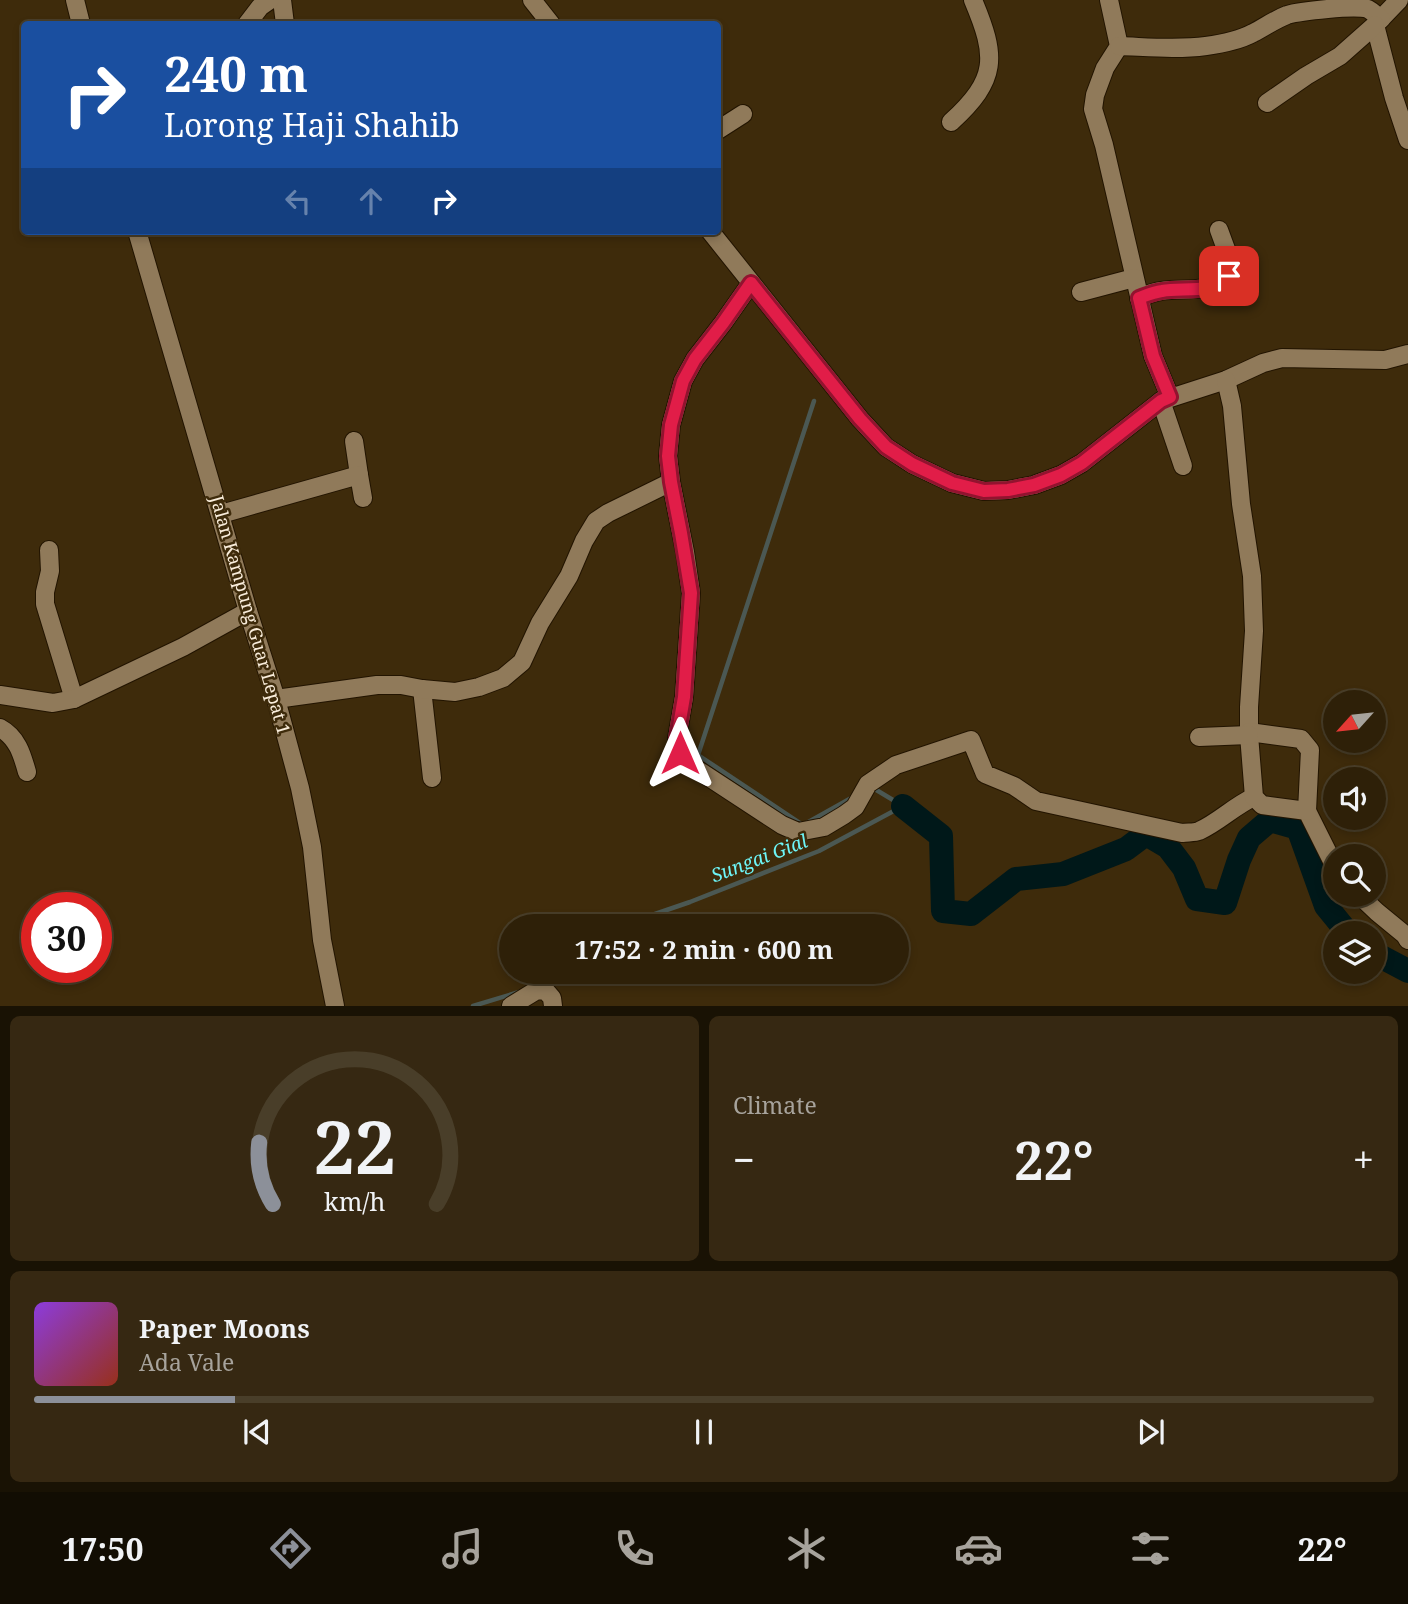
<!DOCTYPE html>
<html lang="en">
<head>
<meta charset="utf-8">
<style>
  body { margin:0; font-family:"Noto Serif",serif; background:#362812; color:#f1f3f6; height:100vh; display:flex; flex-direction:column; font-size:26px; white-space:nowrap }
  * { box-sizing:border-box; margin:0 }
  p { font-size:23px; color:#a7a39c }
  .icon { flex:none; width:38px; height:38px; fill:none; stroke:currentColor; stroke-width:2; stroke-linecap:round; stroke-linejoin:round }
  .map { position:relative; height:1006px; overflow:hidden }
  .side { display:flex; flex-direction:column; gap:10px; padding:10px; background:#191204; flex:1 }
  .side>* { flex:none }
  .banner { position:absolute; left:21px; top:21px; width:700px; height:214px; border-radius:7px; box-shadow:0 4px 10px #0003,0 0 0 2px #493e29; background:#1a4fa0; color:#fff; overflow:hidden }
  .needle { width:46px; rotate:243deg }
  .buttons { position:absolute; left:1323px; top:690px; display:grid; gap:14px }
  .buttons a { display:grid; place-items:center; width:63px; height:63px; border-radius:50%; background:#2e2008; box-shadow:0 4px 10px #0003,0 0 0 2px #493e29; font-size:35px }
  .speed { position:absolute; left:21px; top:892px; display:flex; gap:14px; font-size:35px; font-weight:700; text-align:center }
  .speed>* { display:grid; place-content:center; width:91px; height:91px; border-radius:50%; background:#2e2008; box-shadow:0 4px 10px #0003,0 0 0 2px #493e29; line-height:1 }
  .speed .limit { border:10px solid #d22; background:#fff; color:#111 }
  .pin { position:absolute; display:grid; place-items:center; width:60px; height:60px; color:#fff; margin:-30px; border-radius:14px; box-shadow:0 4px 10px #0006 }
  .me { position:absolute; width:77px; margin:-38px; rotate:0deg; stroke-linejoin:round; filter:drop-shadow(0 0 5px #0008) }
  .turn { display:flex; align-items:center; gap:24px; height:147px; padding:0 28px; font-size:32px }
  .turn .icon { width:91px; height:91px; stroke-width:2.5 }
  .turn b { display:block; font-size:49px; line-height:60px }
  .lanes { display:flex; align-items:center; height:66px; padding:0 28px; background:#0003; justify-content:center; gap:35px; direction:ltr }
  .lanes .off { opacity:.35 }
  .big { font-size:52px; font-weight:700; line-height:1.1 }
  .side .tile { flex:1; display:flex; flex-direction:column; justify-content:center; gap:10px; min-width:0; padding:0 24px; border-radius:10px; background:#362812 }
  .side .dial { align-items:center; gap:0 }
  .dial svg { height:182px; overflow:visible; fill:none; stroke:#493e29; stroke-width:7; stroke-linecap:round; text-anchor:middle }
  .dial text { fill:#f1f3f6; stroke:none }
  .song { display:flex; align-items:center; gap:21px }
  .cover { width:84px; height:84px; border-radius:10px; background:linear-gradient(135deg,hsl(270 70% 55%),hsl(10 70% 35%)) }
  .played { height:7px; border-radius:4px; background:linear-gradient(90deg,#8c9099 15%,#493e29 15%) }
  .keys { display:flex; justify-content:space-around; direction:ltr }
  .heat { display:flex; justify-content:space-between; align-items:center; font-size:38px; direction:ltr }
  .side .tiles { flex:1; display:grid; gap:10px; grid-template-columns:1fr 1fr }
  .tile:last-child { grid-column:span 2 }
  .trip { position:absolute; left:499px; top:914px; width:410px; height:70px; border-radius:35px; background:#2e2008; box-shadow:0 4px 10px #0003,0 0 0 2px #493e29; font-weight:700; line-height:70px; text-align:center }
  .dock { display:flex; height:112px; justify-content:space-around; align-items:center; background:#120d03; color:#a7a39c }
  .dock .icon { width:49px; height:49px }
  .dock .current { color:#8c9099 }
  .dock b { font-size:32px; color:#f1f3f6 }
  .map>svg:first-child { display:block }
</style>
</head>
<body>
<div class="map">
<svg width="1408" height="1006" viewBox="0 0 1408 1006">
  <rect width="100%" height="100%" fill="#3e2b0b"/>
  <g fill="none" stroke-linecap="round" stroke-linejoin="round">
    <!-- stream -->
    <g stroke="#4b5853" stroke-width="4.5">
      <path d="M814,401L698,755L803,825L853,797"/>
      <path d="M873,788L903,806"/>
      <path d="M620,926L690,902L819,851L903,806"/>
      <path d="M533,984L550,971"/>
      <path d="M473,1006L519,992"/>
    </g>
    <!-- river -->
    <g stroke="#001819" stroke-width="24">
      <path d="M903,806L941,836L943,911L971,914L1016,879L1063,874L1126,849L1146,834L1168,847L1184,868L1197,899L1225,903L1239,860L1249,838L1270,820L1298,828L1326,906L1348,933"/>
      <path d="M1374,953L1408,971"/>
    </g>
    <!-- minor casing -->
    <g stroke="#221400" stroke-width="20">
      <g id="minor">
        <path d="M75,0L81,24"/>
        <path d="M282,0L285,24"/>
        <path d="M532,0L551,24"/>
        <path d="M1109,0L1119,46L1105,68L1095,95L1093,109L1104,145L1153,356L1170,397"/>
        <path d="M1399,0L1375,25L1394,98L1408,140"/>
        <path d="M247,24L260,7L270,0"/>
        <path d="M1119,46C1148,47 1177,50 1206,46C1221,44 1240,40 1253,33C1265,27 1274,20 1287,15C1300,11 1355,5 1368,9C1372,11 1377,16 1381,19"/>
        <path d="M1267,103L1306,76L1340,56L1375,25"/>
        <path d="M951,122C998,79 997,57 973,0"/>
        <path d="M718,130L743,114"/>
        <path d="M137,231L248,611L276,699L300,788L312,847L322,940L335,1006"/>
        <path d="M710,231L860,419L886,447L912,464L952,483L984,491L1008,490L1034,485L1061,475L1082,463L1161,401L1226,380L1263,363L1282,358L1385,360L1408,354"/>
        <path d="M751,283L723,323L695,359L683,381L671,425L668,456L671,482L685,552L691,593L684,697L677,738L680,753L685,763L701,772L782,825L798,832L824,827L844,815L855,807L868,784L896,765L971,740L985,774L1014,786L1036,801L1182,833C1188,832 1194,833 1199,831C1219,822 1234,806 1254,797"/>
        <path d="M1081,292L1134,278"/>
        <path d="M1139,298C1146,295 1154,292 1161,291C1185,286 1217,297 1232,271L1230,260L1219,230"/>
        <path d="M1226,380L1232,406L1241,504L1252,576L1254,631L1249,707V735L1254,797L1262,805L1307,811L1335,867"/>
        <path d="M1161,401L1183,466"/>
        <path d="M354,441L359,475"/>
        <path d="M221,514L359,475L363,498"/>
        <path d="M49,550L50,571L45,592V604L74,699"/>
        <path d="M422,689L432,778"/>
        <path d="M0,695L53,703L74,699L183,647L248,611"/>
        <path d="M276,699L377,685H401L422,689L455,692L479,687L503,678L522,662L540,623L569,576L584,541L596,521L608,513L671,482"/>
        <path d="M0,728C17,737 22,754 27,772"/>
        <path d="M1249,732L1301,739L1310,750L1307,811"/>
        <path d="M1199,737L1249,735"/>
        <path d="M1358,894L1377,912L1405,935L1408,940"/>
        <path d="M511,1006L537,990L546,991L552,998L553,1006"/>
      </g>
    </g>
    <!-- minor -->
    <use href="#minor" stroke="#907a5a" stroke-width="18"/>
  </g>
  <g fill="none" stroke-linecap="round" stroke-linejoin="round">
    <!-- route casing -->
    <g stroke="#92132f" stroke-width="18">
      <path id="route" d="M680,753L677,738L684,697L691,593L681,533L671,482L668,456L671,425L683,381L695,359L723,323L751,283L860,419L886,447L912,464L952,483L984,491L1008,490L1034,485L1061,475L1082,463L1161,401L1170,397L1153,356L1139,298C1147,295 1154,292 1162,291C1184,287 1211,295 1229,276"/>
    </g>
    <!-- route -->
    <use href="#route" stroke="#e11d48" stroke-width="12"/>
  </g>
  <g text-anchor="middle" stroke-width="5" stroke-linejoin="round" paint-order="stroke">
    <!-- street labels -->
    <g font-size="18" fill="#f9eddb" stroke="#3e2b0b">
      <text transform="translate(250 615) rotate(74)" y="6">Jalan Kampung Guar Lepat 1</text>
    </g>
    <!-- water labels -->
    <g font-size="19" font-style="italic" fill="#6df5f7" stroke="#3e2b0b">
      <text transform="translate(759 858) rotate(-21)" y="7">Sungai Gial</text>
    </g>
  </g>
</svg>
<div class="buttons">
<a><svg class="needle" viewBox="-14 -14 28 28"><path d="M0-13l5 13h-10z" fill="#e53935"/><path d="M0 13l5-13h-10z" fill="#a7a39c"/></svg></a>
<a><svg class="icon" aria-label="sound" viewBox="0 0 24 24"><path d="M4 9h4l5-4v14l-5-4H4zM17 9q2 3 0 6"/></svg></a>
<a><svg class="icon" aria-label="search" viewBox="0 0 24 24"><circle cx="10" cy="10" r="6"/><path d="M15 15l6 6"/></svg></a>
<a><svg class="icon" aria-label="layers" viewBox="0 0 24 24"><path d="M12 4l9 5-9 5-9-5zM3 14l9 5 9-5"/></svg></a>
</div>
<div class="speed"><div class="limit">30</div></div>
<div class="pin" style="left:1229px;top:276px;background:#d93025"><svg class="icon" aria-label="arrive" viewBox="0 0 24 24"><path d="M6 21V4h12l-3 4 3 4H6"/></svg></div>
<svg class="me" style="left:680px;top:753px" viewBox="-20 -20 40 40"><path d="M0-17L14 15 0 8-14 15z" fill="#e11d48" stroke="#fff" stroke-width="4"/></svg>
<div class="trip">17:52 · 2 min · 600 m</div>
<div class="banner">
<div class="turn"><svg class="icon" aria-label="right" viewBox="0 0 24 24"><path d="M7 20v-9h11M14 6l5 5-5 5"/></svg><div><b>240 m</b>Lorong Haji Shahib</div></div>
<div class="lanes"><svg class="icon off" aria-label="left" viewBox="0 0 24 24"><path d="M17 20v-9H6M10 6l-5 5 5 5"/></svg><svg class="icon off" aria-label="ahead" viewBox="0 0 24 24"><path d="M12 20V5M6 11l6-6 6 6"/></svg><svg class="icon" aria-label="right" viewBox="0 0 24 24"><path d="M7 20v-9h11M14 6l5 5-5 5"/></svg></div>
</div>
</div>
<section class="side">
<div class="tiles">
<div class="tile dial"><svg viewBox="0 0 100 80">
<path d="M14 69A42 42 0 1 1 86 69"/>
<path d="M14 69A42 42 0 0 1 8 42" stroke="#8c9099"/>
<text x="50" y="56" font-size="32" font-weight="700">22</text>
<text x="50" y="72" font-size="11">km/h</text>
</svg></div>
<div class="tile"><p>Climate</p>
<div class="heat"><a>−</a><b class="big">22°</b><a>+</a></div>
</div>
<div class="tile">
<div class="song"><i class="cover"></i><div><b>Paper Moons</b><p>Ada Vale</p></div></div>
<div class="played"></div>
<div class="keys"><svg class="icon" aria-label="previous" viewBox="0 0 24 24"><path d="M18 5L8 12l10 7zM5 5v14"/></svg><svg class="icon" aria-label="pause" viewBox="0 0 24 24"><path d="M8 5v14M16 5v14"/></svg><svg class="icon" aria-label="next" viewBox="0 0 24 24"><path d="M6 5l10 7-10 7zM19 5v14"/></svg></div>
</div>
</div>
</section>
<nav class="dock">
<b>17:50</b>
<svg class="icon current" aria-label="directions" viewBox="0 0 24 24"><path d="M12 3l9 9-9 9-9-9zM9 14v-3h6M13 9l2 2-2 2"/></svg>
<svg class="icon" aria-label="music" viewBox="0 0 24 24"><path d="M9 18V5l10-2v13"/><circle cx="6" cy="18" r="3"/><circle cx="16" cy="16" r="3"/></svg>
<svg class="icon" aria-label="phone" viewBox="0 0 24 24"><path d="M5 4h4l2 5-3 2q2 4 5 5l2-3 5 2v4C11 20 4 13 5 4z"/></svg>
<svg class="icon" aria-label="climate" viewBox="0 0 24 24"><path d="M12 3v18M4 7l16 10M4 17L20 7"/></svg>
<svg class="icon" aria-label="car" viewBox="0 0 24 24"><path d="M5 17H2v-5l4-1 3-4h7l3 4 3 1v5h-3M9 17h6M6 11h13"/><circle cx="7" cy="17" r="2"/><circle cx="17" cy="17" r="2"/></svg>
<svg class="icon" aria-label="filters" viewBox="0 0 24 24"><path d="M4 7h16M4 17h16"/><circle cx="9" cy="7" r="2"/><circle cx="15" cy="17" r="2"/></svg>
<b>22°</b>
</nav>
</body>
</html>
